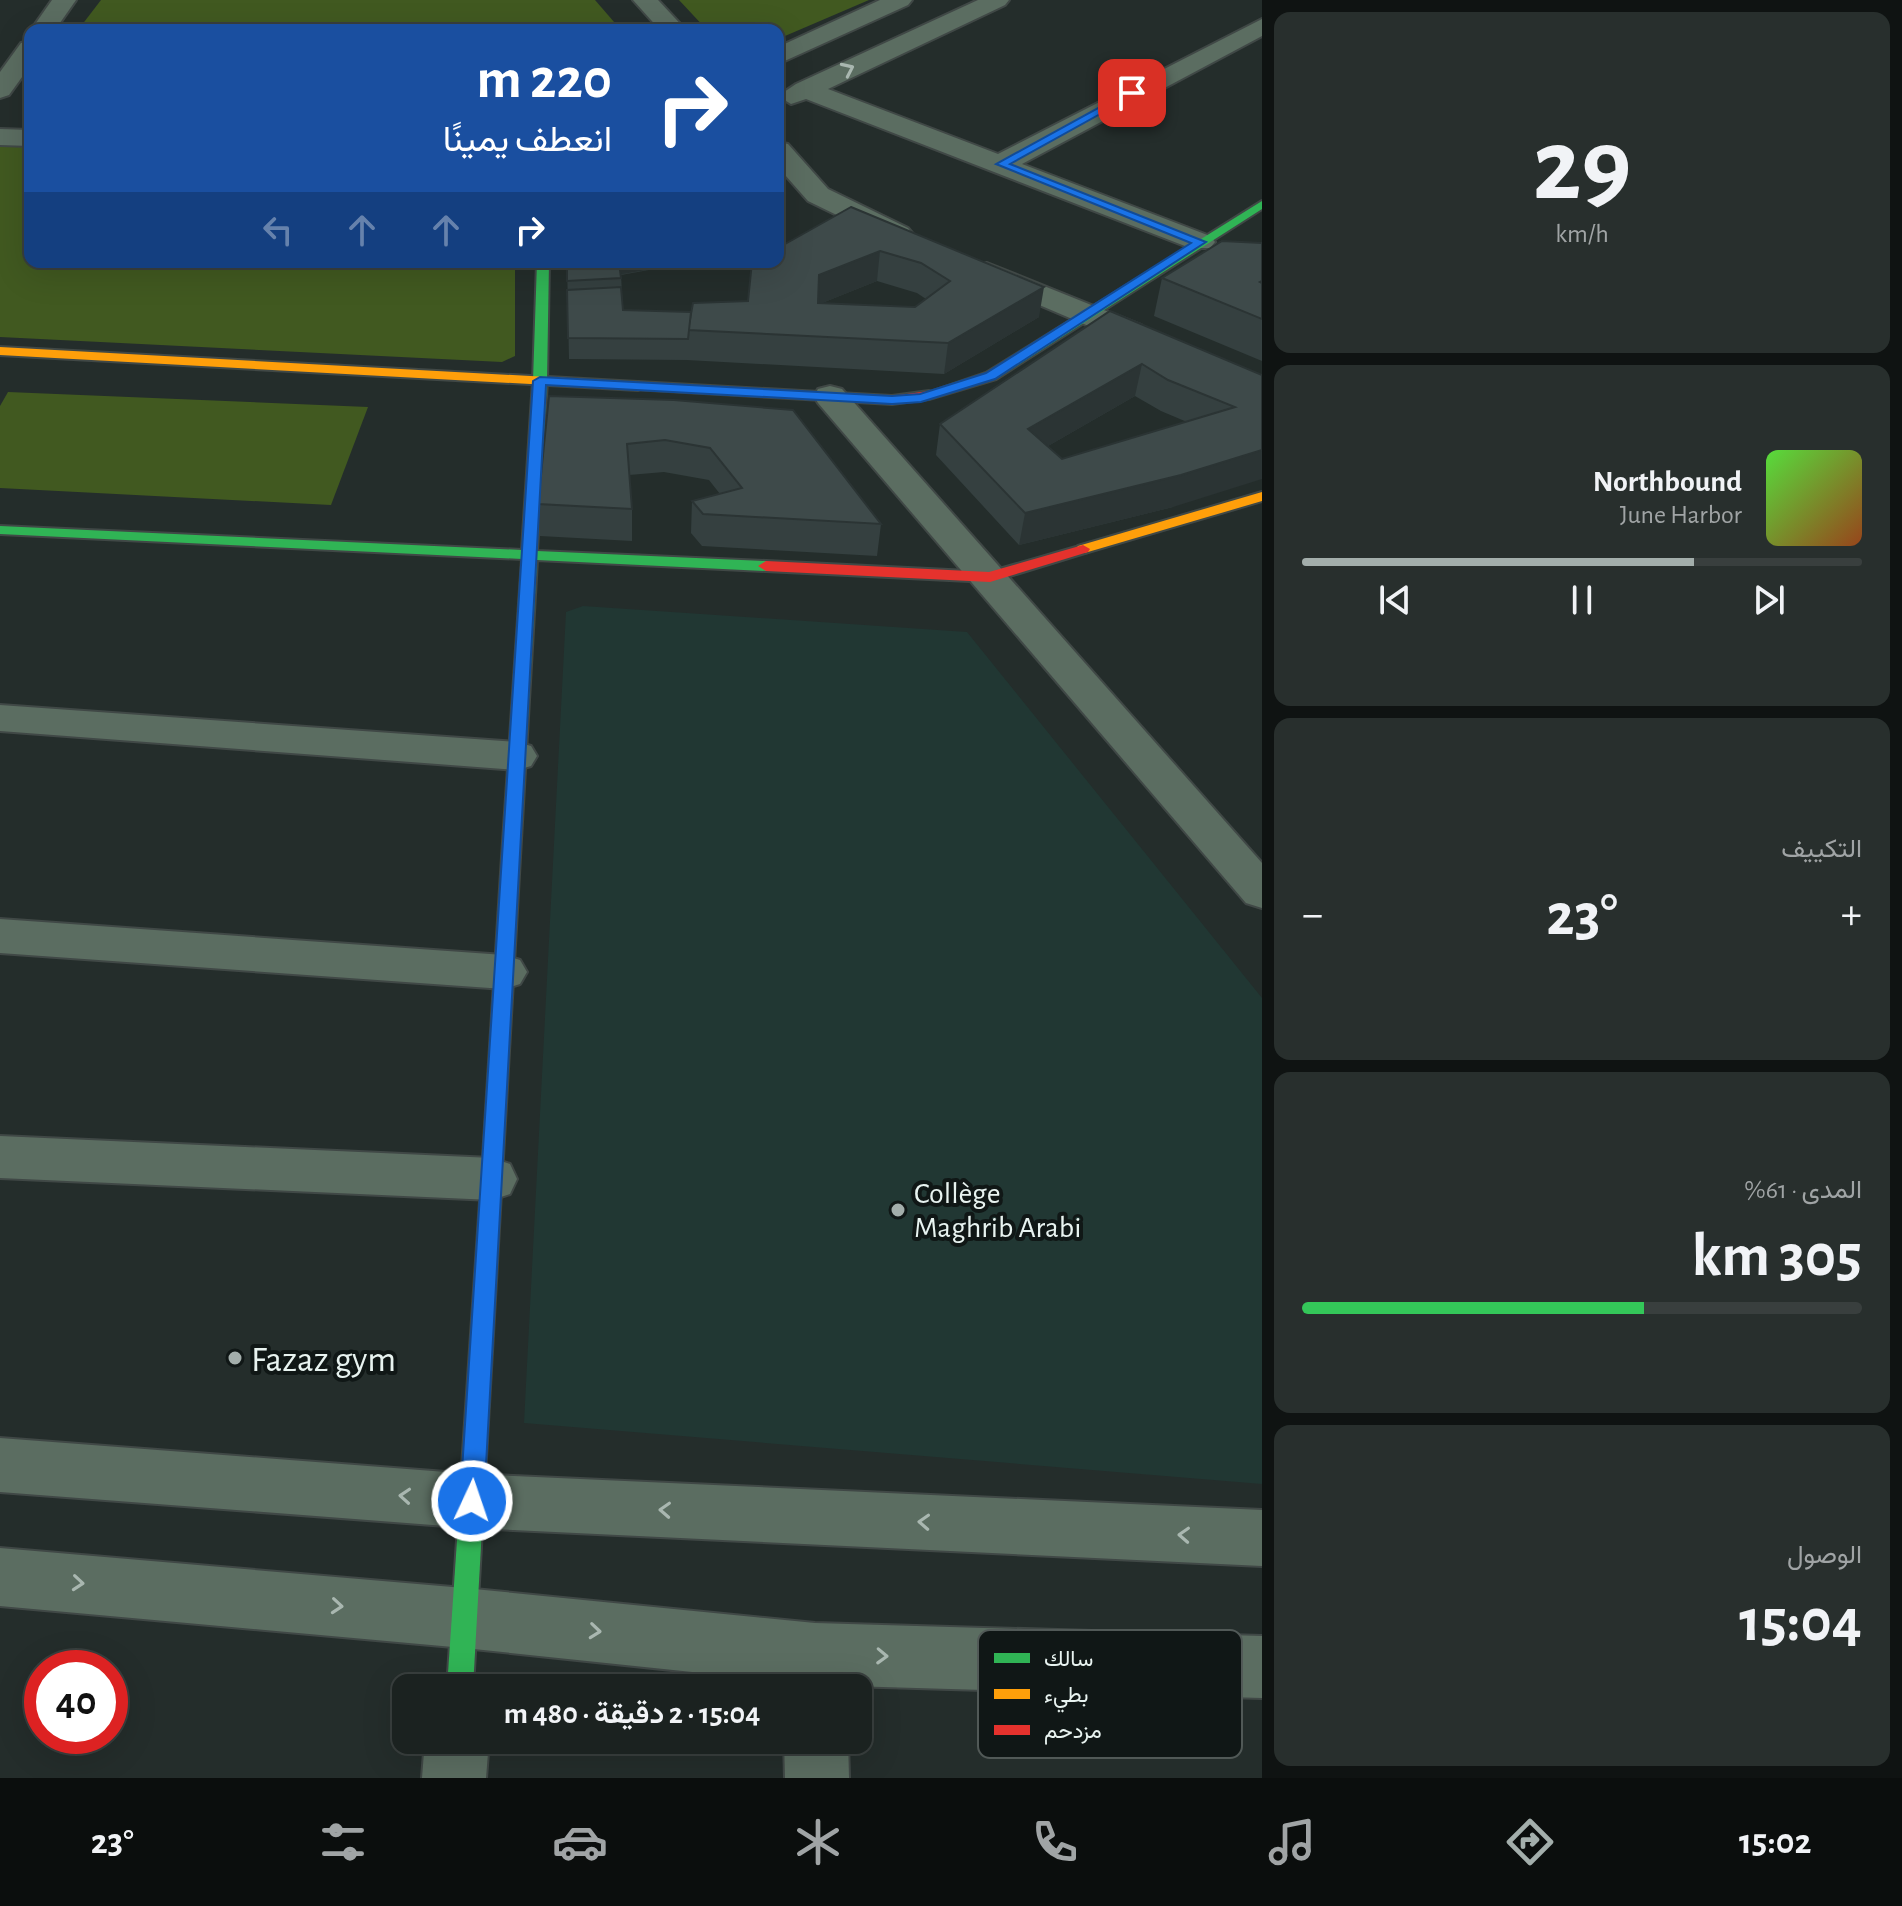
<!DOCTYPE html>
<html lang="ar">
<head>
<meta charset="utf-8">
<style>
  body { margin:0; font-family:"Alegreya Sans",Vazirmatn,sans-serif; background:#282f2d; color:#f1f3f6; direction:rtl; height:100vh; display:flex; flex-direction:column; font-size:30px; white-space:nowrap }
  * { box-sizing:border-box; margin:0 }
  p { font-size:26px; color:#a0a4a5 }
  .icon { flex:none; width:44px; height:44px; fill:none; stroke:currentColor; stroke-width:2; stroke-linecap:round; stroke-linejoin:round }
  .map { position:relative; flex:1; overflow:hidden; direction:ltr }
  .panel { display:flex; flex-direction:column; gap:12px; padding:12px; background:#0f1312; width:640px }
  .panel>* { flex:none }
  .banner { position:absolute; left:24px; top:24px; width:760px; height:244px; border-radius:16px; box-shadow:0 8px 32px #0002,0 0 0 2px #393f3e; direction:rtl; background:#1a4fa0; color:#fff; overflow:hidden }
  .speed { position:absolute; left:24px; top:1650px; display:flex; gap:16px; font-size:40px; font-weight:700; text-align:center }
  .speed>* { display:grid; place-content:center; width:104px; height:104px; border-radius:50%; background:#1b2220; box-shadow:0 8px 32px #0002,0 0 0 2px #393f3e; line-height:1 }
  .speed .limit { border:12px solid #d22; background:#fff; color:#111 }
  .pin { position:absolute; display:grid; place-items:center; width:68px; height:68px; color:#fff; margin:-34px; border-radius:16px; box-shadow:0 4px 12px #0006 }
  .me { position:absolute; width:88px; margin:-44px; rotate:3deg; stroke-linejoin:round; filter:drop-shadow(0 0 6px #0008) }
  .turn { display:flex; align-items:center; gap:28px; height:168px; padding:0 40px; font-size:36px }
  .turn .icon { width:104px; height:104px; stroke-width:2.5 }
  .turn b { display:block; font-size:56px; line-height:68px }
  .lanes { display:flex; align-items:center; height:76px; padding:0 40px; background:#0003; justify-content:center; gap:40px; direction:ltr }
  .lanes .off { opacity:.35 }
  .big { font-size:60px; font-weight:600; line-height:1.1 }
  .panel .widget { flex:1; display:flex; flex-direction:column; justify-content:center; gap:12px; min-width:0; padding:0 28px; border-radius:16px; background:#282f2d }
  .panel .dial { align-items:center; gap:0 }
  .dial b { font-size:104px; line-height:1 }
  .song { display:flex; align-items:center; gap:24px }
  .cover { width:96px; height:96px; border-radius:12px; background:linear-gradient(135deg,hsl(110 70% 55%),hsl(20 70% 35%)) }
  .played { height:8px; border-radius:4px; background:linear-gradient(90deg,#a3aeab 70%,#393f3e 70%) }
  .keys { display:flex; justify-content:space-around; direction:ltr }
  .heat { display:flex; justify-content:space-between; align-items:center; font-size:44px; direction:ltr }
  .charge { height:12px; border-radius:6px; background:linear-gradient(90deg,#34c759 61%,#393f3e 0) }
  .trip { position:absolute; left:392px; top:1674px; width:480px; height:80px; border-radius:16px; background:#1b2220; box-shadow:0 8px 32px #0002,0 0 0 2px #393f3e; font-weight:600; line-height:80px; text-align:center; direction:rtl }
  .tab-bar { display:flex; height:128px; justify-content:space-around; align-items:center; background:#0b0e0d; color:#a0a4a5 }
  .tab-bar .icon { width:56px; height:56px }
  .tab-bar .current { color:#a3aeab }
  .tab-bar b { font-size:36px; color:#f1f3f6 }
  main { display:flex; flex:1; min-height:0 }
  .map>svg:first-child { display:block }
</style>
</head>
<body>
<main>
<section class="panel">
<div class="widget dial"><b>29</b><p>km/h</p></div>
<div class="widget">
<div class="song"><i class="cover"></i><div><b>Northbound</b><p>June Harbor</p></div></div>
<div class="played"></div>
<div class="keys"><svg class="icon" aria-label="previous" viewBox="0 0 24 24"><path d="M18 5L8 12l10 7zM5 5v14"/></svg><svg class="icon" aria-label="pause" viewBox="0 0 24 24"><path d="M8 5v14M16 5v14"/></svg><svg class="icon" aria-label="next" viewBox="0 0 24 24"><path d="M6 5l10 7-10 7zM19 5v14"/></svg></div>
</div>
<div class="widget"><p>التكييف</p>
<div class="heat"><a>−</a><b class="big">23°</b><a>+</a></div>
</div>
<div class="widget"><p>المدى · 61%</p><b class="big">305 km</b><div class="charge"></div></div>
<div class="widget"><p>الوصول</p><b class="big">15:04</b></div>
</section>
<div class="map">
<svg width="1262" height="1778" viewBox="0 0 1262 1778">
  <rect width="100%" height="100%" fill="#242d2b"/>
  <!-- built -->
  <path fill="#213733" d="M583,606L967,632L1262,998V1484L524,1423L566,612Z"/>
  <!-- green -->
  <g fill="#415920">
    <path d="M101,0H595L621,30H78Z"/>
    <path d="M679,0H869L778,39V30H707Z"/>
    <path d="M30,143V262H515V356L502,362L0,337V147Z"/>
    <path d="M8,392L368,407L331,505L0,488V406Z"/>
  </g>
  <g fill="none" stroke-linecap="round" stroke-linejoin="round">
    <!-- street casing -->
    <g stroke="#404846" stroke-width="4">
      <g id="street">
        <path d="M52,0H76L55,30H31Z"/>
        <path d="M633,0H658L686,30H660Z"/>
        <path d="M880,0H912L908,5L778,64V47Z"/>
        <path d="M978,0H1009L1005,5L828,89L998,154L1262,19V36L1022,164L1210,236L1215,242L1210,248H1190L806,99L791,104L778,96L796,84Z"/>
        <path d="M30,41V66L9,95L0,98V72L21,43Z"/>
        <path d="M0,129L30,130V146L0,145Z"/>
        <path d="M778,142L788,144L828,189L908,228L913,234L908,240H888L808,201L778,167Z"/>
        <path d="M987,263L1141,325L1146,332L1141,339H1119L976,278L972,272L976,266Z"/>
        <path d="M830,386L842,389L1262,863V908L1246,903L818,403L814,396L818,389Z"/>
        <path d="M0,705L517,742L531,746L537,756L531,766L517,770L0,731Z"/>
        <path d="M0,919L504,955L520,960L527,972L520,984L504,989L0,953Z"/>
        <path d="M0,1136L492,1158L510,1164L517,1179L510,1194L492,1200L0,1178Z"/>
        <path d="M0,1438L472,1474L1262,1510V1566L472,1528L0,1492Z"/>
        <path d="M0,1548L464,1588L815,1623L1262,1636V1698L815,1685L464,1648L0,1606Z"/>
        <path d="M425,1740H489L486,1778H422Z"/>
        <path d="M784,1740H848L849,1778H785Z"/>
      </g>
    </g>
    <!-- fast casing -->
    <g stroke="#404846" stroke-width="4">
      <g id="fast">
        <path d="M1262,201V209L996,379L929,399L922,395L986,373Z"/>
        <path d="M537,262H549L547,381L537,551L766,561L774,566L766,571L537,560L520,857L517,861H505L502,857L522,559L0,534V526L522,550L533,381Z"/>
        <path d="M493,1149L500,1151L503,1157L473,1688H447L483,1157L486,1151Z"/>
      </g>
    </g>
    <!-- slow casing -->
    <g stroke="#404846" stroke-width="4">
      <g id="slow">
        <path d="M0,347L638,382L645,386L638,390L0,355Z"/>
        <path d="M1262,492V501L1088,552L1083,553L1076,549L1078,546Z"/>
        <path d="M511,851L520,857L503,1157L500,1163L493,1165L486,1163L483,1157L502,857Z"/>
      </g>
    </g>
    <!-- jam casing -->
    <g stroke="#404846" stroke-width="4">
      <g id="jam">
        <path d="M638,382L892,396L929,391L936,395L929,399L892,404L633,389L631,386Z"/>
        <path d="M1083,545L1090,549L1088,552L990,582L766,571L758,566L766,561L989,572Z"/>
      </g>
    </g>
    <!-- street -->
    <use href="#street" fill="#5b6d61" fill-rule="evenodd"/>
    <!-- fast -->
    <use href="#fast" fill="#30b455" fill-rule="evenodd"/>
    <!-- slow -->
    <use href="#slow" fill="#ff9f0a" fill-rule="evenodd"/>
    <!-- jam -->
    <use href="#jam" fill="#e5322d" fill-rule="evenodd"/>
  </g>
  <!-- wall -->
  <g fill="#354040" fill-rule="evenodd">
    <path d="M851,207L1039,317L944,374L687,360L569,359L567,262H693L621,275L623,310L691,312L748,301ZM877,281L917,293L926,299L915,307L822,303Z"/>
    <path d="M1262,243V361L1154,316L1162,278Z"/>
    <path d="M1110,311L1262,375L1173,507L1019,545L936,455L940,424ZM1135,396L1161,411L1187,422L1062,459L1048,446Z"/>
    <path d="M674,400L881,524L877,556L702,546L691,533L692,501L720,494L709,480L664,472L629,475L632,509V541L540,536L538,504Z"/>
  </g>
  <!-- shaded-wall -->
  <g fill="#2b3434">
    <path d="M880,251L877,281L817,305L819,275Z"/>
    <path d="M616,262H693L617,275Z"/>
    <path d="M1044,287L1039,317L944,374L948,343Z"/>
    <path d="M1142,364L1135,396L1022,461L1028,429Z"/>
    <path d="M1262,450V479L1173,507L1019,545L1025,513Z"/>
  </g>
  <!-- building -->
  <g fill="#3e4a4a" stroke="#2b3434" stroke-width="2" fill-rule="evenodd">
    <path d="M851,207L1044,287L948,343L688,330L693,303L748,301L752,262H778V248ZM880,251L921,263L950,281L915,307L818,303L819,275Z"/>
    <path d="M1222,241L1262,243V281L1260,282L1262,283V319L1162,278Z"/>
    <path d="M567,262H619L621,278L567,281Z"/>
    <path d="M621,287L623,310L691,312L688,339L568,338L567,290Z"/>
    <path d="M1110,311L1262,375V450L1181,475L1025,513L940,424ZM1142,364L1168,380L1235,407L1062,459L1028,429Z"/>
    <path d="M549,396L674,400L793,410L881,524L703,514L692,501L742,488L710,448L665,440L627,444L632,509L538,504Z"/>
  </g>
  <!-- one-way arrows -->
  <defs><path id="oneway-chevron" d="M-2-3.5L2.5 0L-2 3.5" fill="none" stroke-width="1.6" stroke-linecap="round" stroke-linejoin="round" transform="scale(2)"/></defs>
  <g stroke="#a9b7b0">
    <use href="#oneway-chevron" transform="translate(848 69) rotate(-25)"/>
    <use href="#oneway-chevron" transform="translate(405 1496) rotate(-176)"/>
    <use href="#oneway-chevron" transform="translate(665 1510) rotate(-177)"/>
    <use href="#oneway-chevron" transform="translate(924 1522) rotate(-177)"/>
    <use href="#oneway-chevron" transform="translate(1184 1535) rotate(-177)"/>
    <use href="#oneway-chevron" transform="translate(78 1583) rotate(5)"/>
    <use href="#oneway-chevron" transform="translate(337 1606) rotate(5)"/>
    <use href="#oneway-chevron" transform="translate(595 1631) rotate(6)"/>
    <use href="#oneway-chevron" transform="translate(882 1656) rotate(2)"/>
  </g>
  <!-- route -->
  <path fill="#1a73e8" stroke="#114b97" stroke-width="2" d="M1129,91L1138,93L1010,164L1206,242L995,379L921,402L892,404L546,385L484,1501L480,1509L472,1512L464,1509L460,1501L533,381L540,377L892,396L920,394L986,373L1191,243L996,164Z"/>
  <!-- markers -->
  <g fill="#a3aeab" stroke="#101716" stroke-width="3">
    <circle cx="898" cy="1210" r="8"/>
    <circle cx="235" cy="1358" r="8"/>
  </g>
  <g text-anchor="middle" stroke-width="8" stroke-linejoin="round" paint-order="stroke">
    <!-- poi labels -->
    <g font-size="30" fill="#e8f3f0" stroke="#101716" text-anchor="start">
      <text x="914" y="1203">Collège<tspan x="914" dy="34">Maghrib Arabi</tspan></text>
    </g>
    <!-- near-poi labels -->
    <g font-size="36" fill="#e8f3f0" stroke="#101716" text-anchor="start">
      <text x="251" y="1371">Fazaz gym</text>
    </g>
  </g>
  <!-- legend -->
  <rect x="978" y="1630" width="264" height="128" rx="12" fill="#101716" stroke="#515957" stroke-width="2"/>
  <rect x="994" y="1653" width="36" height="10" fill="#30b455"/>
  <rect x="994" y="1689" width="36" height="10" fill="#ff9f0a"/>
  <rect x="994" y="1725" width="36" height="10" fill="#e5322d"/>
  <g font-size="22" fill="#e8f3f0">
    <text x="1044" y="1666">سالك</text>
    <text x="1044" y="1702">بطيء</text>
    <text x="1044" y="1738">مزدحم</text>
  </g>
</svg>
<div class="speed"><div class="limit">40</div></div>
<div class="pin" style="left:1132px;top:93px;background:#d93025"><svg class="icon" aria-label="arrive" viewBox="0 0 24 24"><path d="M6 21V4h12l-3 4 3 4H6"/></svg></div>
<svg class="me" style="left:472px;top:1501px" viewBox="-20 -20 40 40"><circle r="17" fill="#1a73e8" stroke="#fff" stroke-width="3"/><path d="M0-11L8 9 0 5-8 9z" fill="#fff"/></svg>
<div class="trip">15:04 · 2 دقيقة · 480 m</div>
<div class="banner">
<div class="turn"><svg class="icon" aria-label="right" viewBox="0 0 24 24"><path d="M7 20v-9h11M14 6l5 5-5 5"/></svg><div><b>220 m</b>انعطف يمينًا</div></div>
<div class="lanes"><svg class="icon off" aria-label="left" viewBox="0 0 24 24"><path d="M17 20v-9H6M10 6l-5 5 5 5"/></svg><svg class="icon off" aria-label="ahead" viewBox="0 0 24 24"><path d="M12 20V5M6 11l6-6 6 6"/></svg><svg class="icon off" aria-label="ahead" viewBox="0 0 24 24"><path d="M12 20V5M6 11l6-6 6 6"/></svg><svg class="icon" aria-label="right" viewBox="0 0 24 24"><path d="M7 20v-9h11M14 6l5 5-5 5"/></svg></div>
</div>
</div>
</main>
<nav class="tab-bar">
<b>15:02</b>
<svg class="icon current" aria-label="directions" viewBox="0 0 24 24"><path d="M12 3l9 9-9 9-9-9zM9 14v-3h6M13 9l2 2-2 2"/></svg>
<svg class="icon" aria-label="music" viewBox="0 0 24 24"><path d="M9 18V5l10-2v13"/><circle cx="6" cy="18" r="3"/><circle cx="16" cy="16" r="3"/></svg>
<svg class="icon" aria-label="phone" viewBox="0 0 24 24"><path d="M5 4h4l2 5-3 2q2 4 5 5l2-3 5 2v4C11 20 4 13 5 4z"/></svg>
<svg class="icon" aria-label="climate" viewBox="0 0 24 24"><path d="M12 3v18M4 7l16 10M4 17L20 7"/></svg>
<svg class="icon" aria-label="car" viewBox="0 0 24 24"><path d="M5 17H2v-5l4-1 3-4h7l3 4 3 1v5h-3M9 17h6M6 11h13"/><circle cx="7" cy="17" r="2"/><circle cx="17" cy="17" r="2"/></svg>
<svg class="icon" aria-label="filters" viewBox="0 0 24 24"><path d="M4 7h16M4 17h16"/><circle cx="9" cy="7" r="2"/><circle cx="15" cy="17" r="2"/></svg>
<b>23°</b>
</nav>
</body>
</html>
